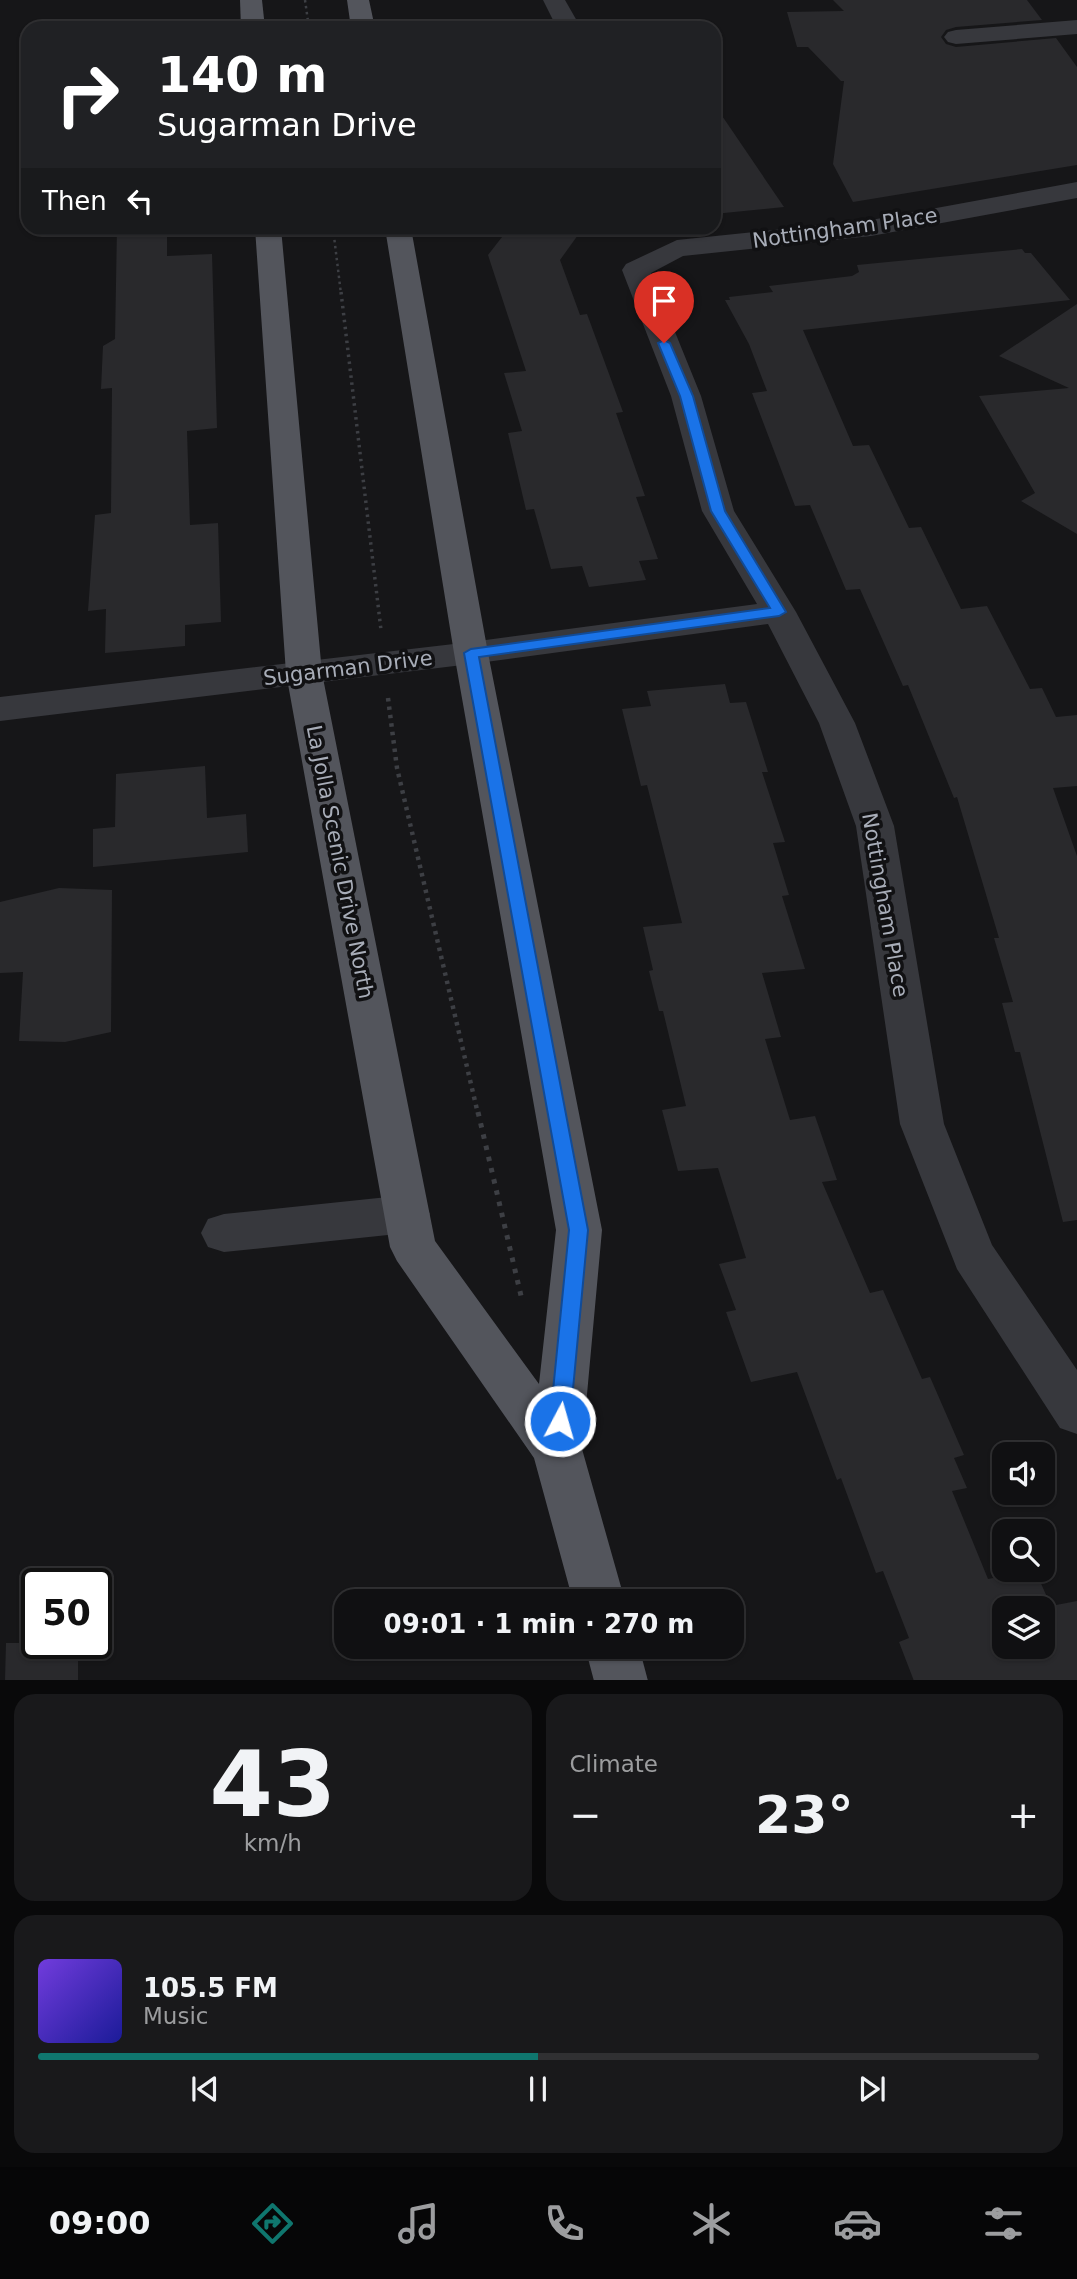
<!DOCTYPE html>
<html lang="en">
<head>
<meta charset="utf-8">
<style>
  body { margin:0; font-family:"DejaVu Sans",sans-serif; background:#19191b; color:#f1f3f6; height:100vh; display:flex; flex-direction:column; font-size:26px; white-space:nowrap }
  * { box-sizing:border-box; margin:0 }
  p { font-size:23px; color:#9c9d9f }
  .icon { flex:none; width:38px; height:38px; fill:none; stroke:currentColor; stroke-width:2; stroke-linecap:round; stroke-linejoin:round }
  .map { position:relative; height:1680px; overflow:hidden }
  .sheet { display:flex; flex-direction:column; gap:14px; padding:14px; background:#09090a; flex:1 }
  .sheet>* { flex:none }
  .banner { position:absolute; left:21px; top:21px; width:700px; height:214px; border-radius:21px; box-shadow:0 2px 5px #0004,0 0 0 2px #303032; background:#202124; color:#fff; overflow:hidden }
  .tools { position:absolute; left:992px; top:1442px; display:grid; gap:14px }
  .tools a { display:grid; place-items:center; width:63px; height:63px; border-radius:14px; background:#101012; box-shadow:0 2px 5px #0004,0 0 0 2px #303032; font-size:35px }
  .speed { position:absolute; left:21px; top:1568px; display:flex; gap:14px; font-size:35px; font-weight:700; text-align:center }
  .speed>* { display:grid; place-content:center; width:91px; height:91px; border-radius:50%; background:#101012; box-shadow:0 2px 5px #0004,0 0 0 2px #303032; line-height:1 }
  .speed .limit { border:4px solid #111; border-radius:10px; background:#fff; color:#111 }
  .pin { position:absolute; display:grid; place-items:center; width:60px; height:60px; color:#fff; margin:-72px -30px; border-radius:50% 50% 50% 0; rotate:-45deg; box-shadow:0 0 7px #0007 }
  .pin .icon { rotate:45deg }
  .me { position:absolute; width:77px; margin:-38px; rotate:6deg; stroke-linejoin:round; filter:drop-shadow(0 0 5px #0008) }
  .turn { display:flex; align-items:center; gap:24px; height:147px; padding:0 21px; font-size:32px }
  .turn .icon { width:91px; height:91px; stroke-width:2.5 }
  .turn b { display:block; font-size:49px; line-height:60px }
  .then { display:flex; align-items:center; height:66px; padding:0 21px; background:#0003; gap:14px; font-size:26px }
  .big { font-size:52px; font-weight:700; line-height:1.1 }
  .sheet .card { flex:1; display:flex; flex-direction:column; justify-content:center; gap:10px; min-width:0; padding:0 24px; border-radius:21px; background:#19191b }
  .sheet .dial { align-items:center; gap:0 }
  .dial b { font-size:91px; line-height:1 }
  .song { display:flex; align-items:center; gap:21px }
  .cover { width:84px; height:84px; border-radius:10px; background:linear-gradient(135deg,hsl(260 70% 55%),hsl(240 70% 35%)) }
  .played { height:7px; border-radius:4px; background:linear-gradient(90deg,#0f766e 50%,#303032 50%) }
  .keys { display:flex; justify-content:space-around; direction:ltr }
  .heat { display:flex; justify-content:space-between; align-items:center; font-size:38px; direction:ltr }
  .sheet .tiles { flex:1; display:grid; gap:14px; grid-template-columns:1fr 1fr }
  .card:last-child { grid-column:span 2 }
  .trip { position:absolute; left:334px; top:1589px; width:410px; height:70px; border-radius:21px; background:#101012; box-shadow:0 2px 5px #0004,0 0 0 2px #303032; font-weight:700; line-height:70px; text-align:center }
  .menu { display:flex; height:112px; justify-content:space-around; align-items:center; background:#060607; color:#9c9d9f }
  .menu .icon { width:49px; height:49px }
  .menu .selected { color:#0f766e }
  .menu b { font-size:32px; color:#f1f3f6 }
  .map>svg:first-child { display:block }
</style>
</head>
<body>
<div class="map">
<svg width="1077" height="1681" viewBox="0 0 1077 1681">
  <rect width="100%" height="100%" fill="#161618"/>
  <!-- building -->
  <g fill="#29292c" fill-rule="evenodd">
    <path d="M833,0H1027L1042,20L956,27L946,30L941,37L946,44L956,47L1056,38L1077,67V165L853,202L833,164L844,81H841L808,47H797L787,12L844,11Z"/>
    <path d="M714,104L784,207L714,214Z"/>
    <path d="M117,228H167V256L212,254L217,428L187,431L190,525L218,523L221,622L185,625V646L105,653L106,609L88,611L95,515L111,513L112,388L101,389L103,346L115,339Z"/>
    <path d="M509,228H583L560,260L580,315L587,314L623,412L616,413L645,496L636,497L658,559L639,561L646,580L589,587L582,566L551,569L534,509L526,510L508,433L522,431L504,373L526,371L488,255Z"/>
    <path d="M1022,249L1025,253H1031L1070,300L803,330L853,446L869,445L909,528L921,527L961,609L987,606L1030,689L1042,688L1056,717L1077,715V786L1053,788L1077,856V1220L1063,1222L1020,1052H1015L1002,1003L1013,1002L994,938H999L957,797L954,798L908,685L903,686L860,589L846,590L810,505L795,506L752,393L767,391L749,344L725,300H730L729,297L773,292L769,286L852,276L859,272L857,265Z"/>
    <path d="M1077,304V534L1021,501L1035,493L979,396L1069,388L999,356Z"/>
    <path d="M725,684L730,703L746,702L768,772H762L785,842L773,843L789,895L782,896L805,969L762,973L781,1037L765,1039L790,1120L815,1116L837,1180L822,1182L870,1293L883,1290L922,1379L930,1377L964,1455L954,1458L967,1488L952,1491L988,1579L1035,1570L1051,1606L1077,1601V1681H914L899,1642L909,1638L883,1571L876,1573L841,1478L837,1480L797,1372L751,1382L726,1312L736,1310L719,1264L746,1258L718,1168L678,1171L662,1110L686,1106L663,1011H659L649,971L653,970L643,927L682,923L647,785L641,786L622,709L651,706L647,691ZM1004,1608H1043V1647H1004Z"/>
    <path d="M205,766L207,818L246,814L248,852L93,867V829L115,827L116,774Z"/>
    <path d="M59,888L112,890L111,1032L65,1042L19,1041L23,972L0,973V902Z"/>
    <path d="M6,1643H78V1681H5Z"/>
  </g>
  <g fill="none" stroke-linecap="round" stroke-linejoin="round">
    <!-- path-far3 -->
    <g stroke="#3d3f44" stroke-width="2.5" stroke-dasharray="2.5 3.5" stroke-linecap="butt">
      <path d="M305,0L309,28"/>
      <path d="M333,228L341,294"/>
    </g>
    <!-- path-far2 -->
    <path stroke="#3d3f44" stroke-width="3.5" stroke-dasharray="2.5 4.5" stroke-linecap="butt" d="M341,292L381,630"/>
    <!-- path-far1 -->
    <path stroke="#3d3f44" stroke-width="4.5" stroke-dasharray="3.5 5" stroke-linecap="butt" d="M388,698L397,768L478,1114"/>
    <!-- path -->
    <path stroke="#3d3f44" stroke-width="5" stroke-dasharray="4.5 7" stroke-linecap="butt" d="M478,1112L522,1300"/>
    <!-- minor -->
    <g fill="#37383d" fill-rule="evenodd">
      <path d="M543,0H565L581,28H557Z"/>
      <path d="M1077,20V34L956,44L948,42L944,37L948,32L956,30Z"/>
      <path d="M1077,182V198L871,236L683,256L651,273L701,396L734,511L796,612L855,723L894,826L944,1124L992,1245L1077,1370V1434L1060,1428L957,1269L900,1124L856,826L819,723L768,624L471,664L0,721V697L471,642L757,604L702,511L671,396L622,270L626,264L677,240L871,220Z"/>
      <path d="M407,1195L423,1201L430,1214L423,1227L407,1233L224,1252L208,1247L201,1233L208,1219L224,1214Z"/>
    </g>
    <!-- major -->
    <g fill="#53555c" fill-rule="evenodd">
      <path d="M240,0H262L265,28H241Z"/>
      <path d="M347,0H369L375,28H351Z"/>
      <path d="M255,228H281L322,673L435,1241L539,1384L556,1230L454,653L385,228H411L488,653L602,1230L582,1449L625,1601H573L534,1458L397,1261L390,1247L286,673Z"/>
      <path d="M585,1647H639L648,1681H594Z"/>
    </g>
  </g>
  <!-- route -->
  <path fill="#1a73e8" stroke="#114b97" stroke-width="2" d="M664,340L670,343L693,396L725,511L786,612L779,616L479,657L588,1230L570,1421L567,1428L560,1431L553,1428L550,1421L569,1230L464,653L471,649L770,608L711,511L680,396L658,343Z"/>
  <g text-anchor="middle" stroke-width="7" stroke-linejoin="round" paint-order="stroke">
    <!-- street labels -->
    <g font-size="21" fill="#a8adb8" stroke="#111113">
      <text transform="translate(845 228) rotate(-8)" y="7">Nottingham Place</text>
      <text transform="translate(348 668) rotate(-7)" y="7">Sugarman Drive</text>
      <text transform="translate(340 862) rotate(79)" y="7">La Jolla Scenic Drive North</text>
      <text transform="translate(885 905) rotate(80)" y="7">Nottingham Place</text>
    </g>
  </g>
</svg>
<div class="tools">
<a><svg class="icon" aria-label="sound" viewBox="0 0 24 24"><path d="M4 9h4l5-4v14l-5-4H4zM17 9q2 3 0 6"/></svg></a>
<a><svg class="icon" aria-label="search" viewBox="0 0 24 24"><circle cx="10" cy="10" r="6"/><path d="M15 15l6 6"/></svg></a>
<a><svg class="icon" aria-label="layers" viewBox="0 0 24 24"><path d="M12 4l9 5-9 5-9-5zM3 14l9 5 9-5"/></svg></a>
</div>
<div class="speed"><div class="limit">50</div></div>
<div class="pin" style="left:664px;top:343px;background:#d93025"><svg class="icon" aria-label="arrive" viewBox="0 0 24 24"><path d="M6 21V4h12l-3 4 3 4H6"/></svg></div>
<svg class="me" style="left:560px;top:1421px" viewBox="-20 -20 40 40"><circle r="17" fill="#1a73e8" stroke="#fff" stroke-width="3"/><path d="M0-11L8 9 0 5-8 9z" fill="#fff"/></svg>
<div class="trip">09:01 · 1 min · 270 m</div>
<div class="banner">
<div class="turn"><svg class="icon" aria-label="right" viewBox="0 0 24 24"><path d="M7 20v-9h11M14 6l5 5-5 5"/></svg><div><b>140 m</b>Sugarman Drive</div></div>
<div class="then">Then<svg class="icon" aria-label="left" viewBox="0 0 24 24"><path d="M17 20v-9H6M10 6l-5 5 5 5"/></svg></div>
</div>
</div>
<section class="sheet">
<div class="tiles">
<div class="card dial"><b>43</b><p>km/h</p></div>
<div class="card"><p>Climate</p>
<div class="heat"><a>−</a><b class="big">23°</b><a>+</a></div>
</div>
<div class="card">
<div class="song"><i class="cover"></i><div><b>105.5 FM</b><p>Music</p></div></div>
<div class="played"></div>
<div class="keys"><svg class="icon" aria-label="previous" viewBox="0 0 24 24"><path d="M18 5L8 12l10 7zM5 5v14"/></svg><svg class="icon" aria-label="pause" viewBox="0 0 24 24"><path d="M8 5v14M16 5v14"/></svg><svg class="icon" aria-label="next" viewBox="0 0 24 24"><path d="M6 5l10 7-10 7zM19 5v14"/></svg></div>
</div>
</div>
</section>
<nav class="menu">
<b>09:00</b>
<svg class="icon selected" aria-label="directions" viewBox="0 0 24 24"><path d="M12 3l9 9-9 9-9-9zM9 14v-3h6M13 9l2 2-2 2"/></svg>
<svg class="icon" aria-label="music" viewBox="0 0 24 24"><path d="M9 18V5l10-2v13"/><circle cx="6" cy="18" r="3"/><circle cx="16" cy="16" r="3"/></svg>
<svg class="icon" aria-label="phone" viewBox="0 0 24 24"><path d="M5 4h4l2 5-3 2q2 4 5 5l2-3 5 2v4C11 20 4 13 5 4z"/></svg>
<svg class="icon" aria-label="climate" viewBox="0 0 24 24"><path d="M12 3v18M4 7l16 10M4 17L20 7"/></svg>
<svg class="icon" aria-label="car" viewBox="0 0 24 24"><path d="M5 17H2v-5l4-1 3-4h7l3 4 3 1v5h-3M9 17h6M6 11h13"/><circle cx="7" cy="17" r="2"/><circle cx="17" cy="17" r="2"/></svg>
<svg class="icon" aria-label="filters" viewBox="0 0 24 24"><path d="M4 7h16M4 17h16"/><circle cx="9" cy="7" r="2"/><circle cx="15" cy="17" r="2"/></svg>
</nav>
</body>
</html>
